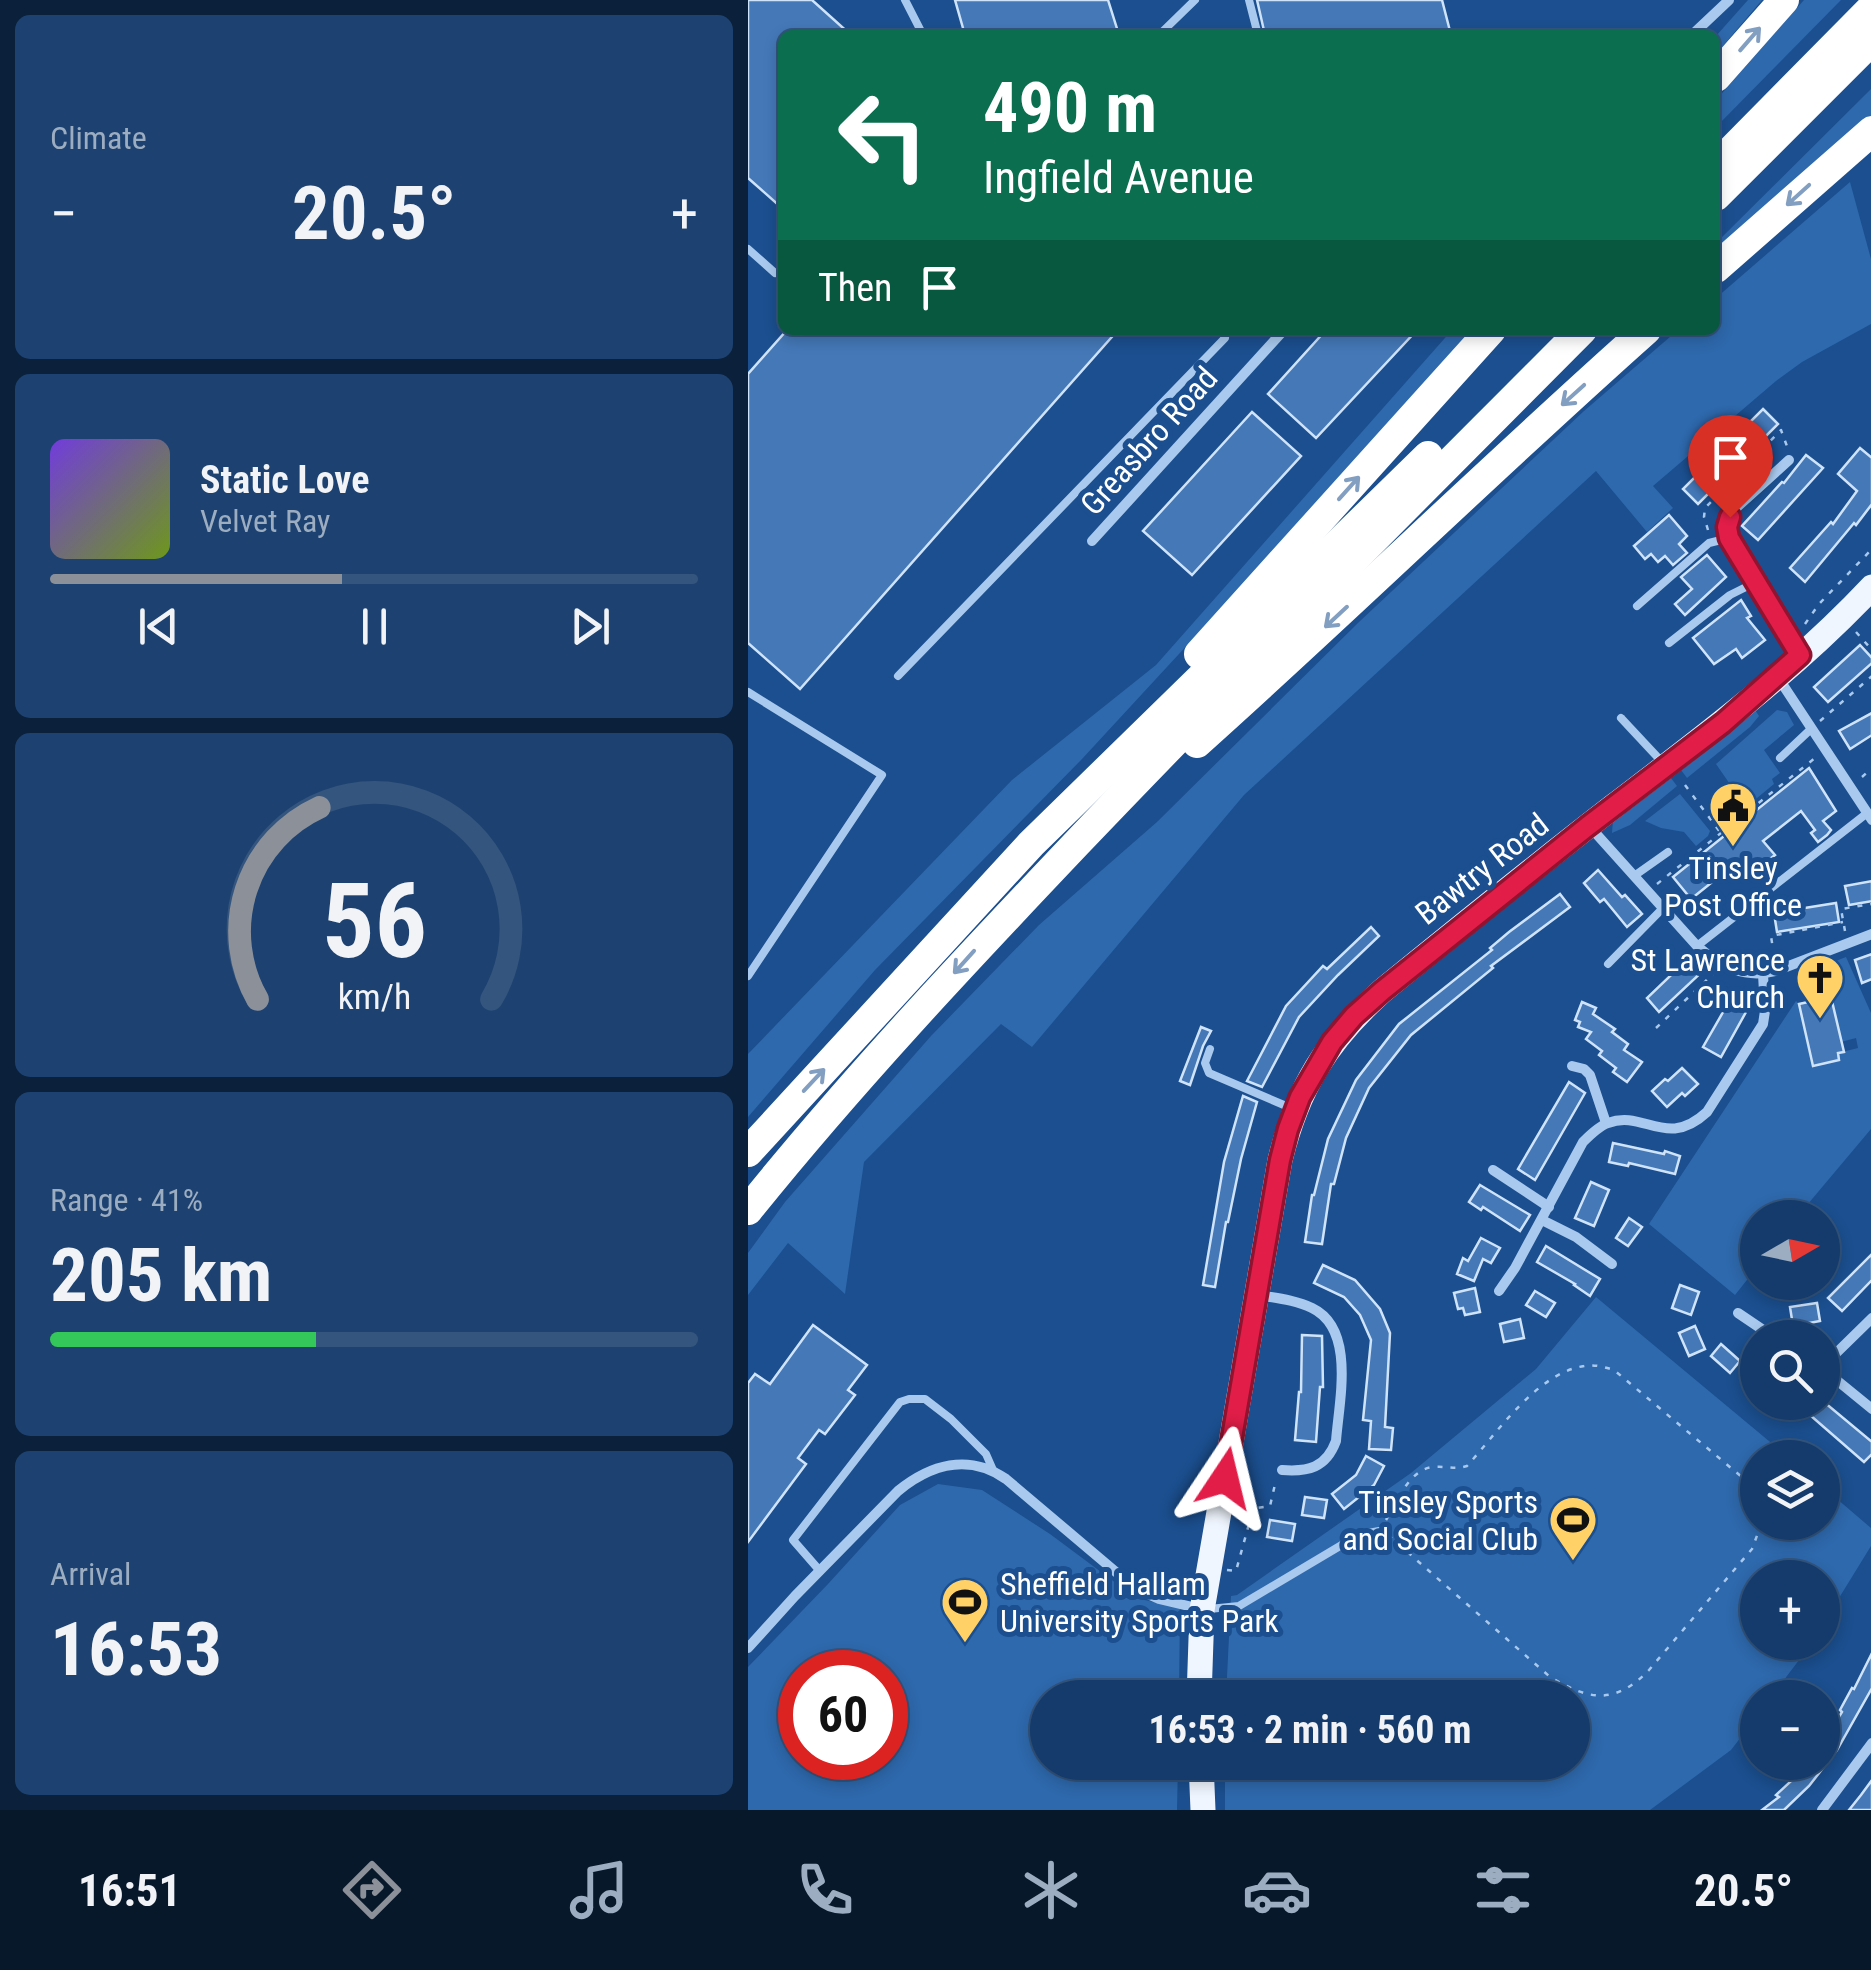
<!DOCTYPE html>
<html lang="en">
<head>
<meta charset="utf-8">
<style>
  body { margin:0; font-family:"Roboto Condensed",sans-serif; background:#1d4271; color:#f1f3f6; height:100vh; display:flex; flex-direction:column; font-size:38px; white-space:nowrap }
  * { box-sizing:border-box; margin:0 }
  p { font-size:32px; color:#9dadc1 }
  .icon { flex:none; width:55px; height:55px; fill:none; stroke:currentColor; stroke-width:2; stroke-linecap:round; stroke-linejoin:round }
  .map { position:relative; flex:1; overflow:hidden }
  .sheet { display:flex; flex-direction:column; gap:15px; padding:15px; background:#0b203b; width:748px }
  .sheet>* { flex:none }
  .banner { position:absolute; left:30px; top:30px; width:942px; height:305px; border-radius:15px; box-shadow:0 5px 15px #0003,0 0 0 2px #33557e; background:#0b6e4f; color:#fff; overflow:hidden }
  .needle { width:65px; rotate:81deg }
  .controls { position:absolute; left:992px; top:1200px; display:grid; gap:20px }
  .controls a { display:grid; place-items:center; width:100px; height:100px; border-radius:50%; background:#143b6b; box-shadow:0 5px 15px #0003,0 0 0 2px #33557e; font-size:50px }
  .speed { position:absolute; left:30px; top:1650px; display:flex; gap:20px; font-size:50px; font-weight:700; text-align:center }
  .speed>* { display:grid; place-content:center; width:130px; height:130px; border-radius:50%; background:#143b6b; box-shadow:0 5px 15px #0003,0 0 0 2px #33557e; line-height:1 }
  .speed .limit { border:15px solid #d22; background:#fff; color:#111 }
  .pin { position:absolute; display:grid; place-items:center; width:85px; height:85px; color:#fff; margin:-102px -42px; border-radius:50% 50% 50% 0; rotate:-45deg; box-shadow:0 0 10px #0007 }
  .pin .icon { rotate:45deg }
  .me { position:absolute; width:110px; margin:-55px; rotate:10deg; stroke-linejoin:round; filter:drop-shadow(0 0 8px #0008) }
  .turn { display:flex; align-items:center; gap:35px; height:210px; padding:0 40px; font-size:45px }
  .turn .icon { width:130px; height:130px; stroke-width:2.5 }
  .turn b { display:block; font-size:70px; line-height:85px }
  .then { display:flex; align-items:center; height:95px; padding:0 40px; background:#0003; gap:20px; font-size:38px }
  .big { font-size:75px; font-weight:700; line-height:1.1 }
  .sheet .widget { flex:1; display:flex; flex-direction:column; justify-content:center; gap:15px; min-width:0; padding:0 35px; border-radius:15px; background:#1d4271 }
  .sheet .dial { align-items:center; gap:0 }
  .dial svg { height:260px; overflow:visible; fill:none; stroke:#33557e; stroke-width:7; stroke-linecap:round; text-anchor:middle }
  .dial text { fill:#f1f3f6; stroke:none }
  .song { display:flex; align-items:center; gap:30px }
  .cover { width:120px; height:120px; border-radius:15px; background:linear-gradient(135deg,hsl(260 70% 55%),hsl(80 70% 35%)) }
  .played { height:10px; border-radius:5px; background:linear-gradient(90deg,#8c9099 45%,#33557e 45%) }
  .keys { display:flex; justify-content:space-around; direction:ltr }
  .heat { display:flex; justify-content:space-between; align-items:center; font-size:55px; direction:ltr }
  .charge { height:15px; border-radius:8px; background:linear-gradient(90deg,#34c759 41%,#33557e 0) }
  .trip { position:absolute; left:282px; top:1680px; width:560px; height:100px; border-radius:50px; background:#143b6b; box-shadow:0 5px 15px #0003,0 0 0 2px #33557e; font-weight:700; line-height:100px; text-align:center }
  .tab-bar { display:flex; height:160px; justify-content:space-around; align-items:center; background:#08182b; color:#9dadc1 }
  .tab-bar .icon { width:70px; height:70px }
  .tab-bar .active { color:#8c9099 }
  .tab-bar b { font-size:45px; color:#f1f3f6 }
  main { display:flex; flex:1; min-height:0 }
  .map>svg:first-child { display:block }
</style>
</head>
<body>
<main>
<section class="sheet">
<div class="widget"><p>Climate</p>
<div class="heat"><a>−</a><b class="big">20.5°</b><a>+</a></div>
</div>
<div class="widget">
<div class="song"><i class="cover"></i><div><b>Static Love</b><p>Velvet Ray</p></div></div>
<div class="played"></div>
<div class="keys"><svg class="icon" aria-label="previous" viewBox="0 0 24 24"><path d="M18 5L8 12l10 7zM5 5v14"/></svg><svg class="icon" aria-label="pause" viewBox="0 0 24 24"><path d="M8 5v14M16 5v14"/></svg><svg class="icon" aria-label="next" viewBox="0 0 24 24"><path d="M6 5l10 7-10 7zM19 5v14"/></svg></div>
</div>
<div class="widget dial"><svg viewBox="0 0 100 80">
<path d="M14 69A42 42 0 1 1 86 69"/>
<path d="M14 69A42 42 0 0 1 33 10" stroke="#8c9099"/>
<text x="50" y="56" font-size="32" font-weight="700">56</text>
<text x="50" y="72" font-size="11">km/h</text>
</svg></div>
<div class="widget"><p>Range · 41%</p><b class="big">205 km</b><div class="charge"></div></div>
<div class="widget"><p>Arrival</p><b class="big">16:53</b></div>
</section>
<div class="map">
<svg width="1124" height="1810" viewBox="0 0 1124 1810">
  <rect width="100%" height="100%" fill="#1b4f8f"/>
  <!-- green -->
  <g fill="#2e69ad" fill-rule="evenodd">
    <path d="M1000,0H1014L968,54V36Z"/>
    <path d="M1056,0H1093L968,127V100Z"/>
    <path d="M1123,89V120L968,258V243Z"/>
    <path d="M1102,182L1123,259V324L1054,362L1028,381L905,486L925,508L899,532L848,471L496,795L284,1047L253,1024L116,1162L97,1294L40,1243L0,1295V1253L37,1202L183,1036L291,925L409,822L611,622L836,411L930,330H968V298Z"/>
    <path d="M704,330H730L334,759L127,970L0,1117V1054L264,780L408,665Z"/>
    <path d="M1005,707L1011,716L1002,727L939,778L930,766Z"/>
    <path d="M1029,710L1039,712L1046,725L1016,750L1032,773L1024,779L1026,784L1003,803H995L968,764Z"/>
    <path d="M920,774L929,786L882,825L864,833L865,820Z"/>
    <path d="M932,794L962,831L960,836L948,846L936,832L913,828L897,821Z"/>
    <path d="M1098,957L1123,1013V1129L1049,1217L1010,1218V1266L987,1295L901,1224L1048,1001L1051,1004L1065,1066L1091,1060L1090,1053L1110,1048L1108,1038L1093,1042L1075,966Z"/>
    <path d="M848,1297L1040,1457L1010,1458V1522H1075V1487L1123,1528V1546L1075,1624V1578H1010V1642L1064,1643L1023,1697L1010,1698V1715L983,1750L902,1810H477V1763L825,1762V1698L478,1697L483,1596L489,1595L663,1473L788,1369Z"/>
    <path d="M190,1484L234,1490L302,1534L388,1598L432,1608L431,1697L300,1698V1762L430,1763L429,1810H0V1667L80,1584L152,1505ZM52,1672H138V1758H52Z"/>
  </g>
  <!-- building -->
  <g fill="#4478b7" stroke="#cfe3fa" stroke-width="2.5">
    <path d="M0,0H64L103,35H35V209L0,178Z"/>
    <path d="M207,0H360L371,35H217Z"/>
    <path d="M509,0H694L703,35H517Z"/>
    <path d="M39,330H370L52,689L0,643V374Z"/>
    <path d="M578,330H669L568,438L520,394Z"/>
    <path d="M1015,409L1030,424L950,504L935,489Z"/>
    <path d="M504,412L553,456L444,575L395,531Z"/>
    <path d="M1112,448L1124,458V504L1108,525L1106,523L1057,582L1042,568L1083,522L1085,524L1109,491L1090,474Z"/>
    <path d="M1058,455L1075,468L1010,540L994,526L1034,482L1036,483Z"/>
    <path d="M921,515L939,536L931,544L939,553L925,565L917,556L910,562L903,554L897,559L886,546Z"/>
    <path d="M959,555L978,577L937,615L927,604L944,589L933,577Z"/>
    <path d="M993,600L1003,616L999,618L1017,640L994,658L988,649L966,664L945,638Z"/>
    <path d="M1112,645L1124,658V663L1080,702L1066,687Z"/>
    <path d="M1124,713V735L1102,749L1091,731Z"/>
    <path d="M1061,768L1088,811L1075,821L1083,830L1079,835L1070,842L1063,833L1067,830L1053,811L1015,841L1027,855L1009,869L998,855L943,899L925,877Z"/>
    <path d="M850,870L874,897L877,895L894,914L879,927L856,899L852,902L836,883Z"/>
    <path d="M1124,881V901L1101,905L1097,886Z"/>
    <path d="M812,894L822,907L743,966L745,968L663,1035L621,1088L598,1138L586,1184H583L574,1244L557,1242L564,1195H566L580,1139L608,1080L651,1024L744,950L742,948L761,932Z"/>
    <path d="M1088,903L1091,922L1029,932L1026,913Z"/>
    <path d="M623,927L631,936L590,975L551,1017L514,1087L499,1081L538,1006L575,966L579,969Z"/>
    <path d="M1124,954V979L1114,983L1107,960Z"/>
    <path d="M944,955L957,969L911,1012L899,998Z"/>
    <path d="M986,993L1003,1003L973,1057L955,1047Z"/>
    <path d="M1083,997L1096,1052L1090,1053L1091,1060L1065,1066L1051,1004Z"/>
    <path d="M834,1002L848,1008L845,1014L867,1029L864,1032L880,1044L876,1050L894,1062L879,1082L865,1072L868,1068L851,1055L854,1051L838,1039L843,1032L830,1027L832,1022L827,1020Z"/>
    <path d="M453,1027L463,1031L455,1046L442,1085L432,1081Z"/>
    <path d="M934,1068L950,1084L937,1096L934,1093L919,1107L904,1091L917,1079L920,1081Z"/>
    <path d="M821,1082L837,1093L787,1180L770,1169Z"/>
    <path d="M495,1096L509,1102L493,1159L480,1222H478L467,1287L455,1285L476,1162Z"/>
    <path d="M865,1143L916,1154L917,1151L932,1156L927,1174L881,1163L880,1166L861,1162Z"/>
    <path d="M843,1182L861,1190L846,1226L827,1218Z"/>
    <path d="M732,1185L782,1215L772,1231L735,1207L733,1210L721,1202Z"/>
    <path d="M881,1218L894,1227L880,1246L868,1238Z"/>
    <path d="M733,1238L752,1248L743,1263L735,1259L726,1281L709,1274L715,1258L720,1261Z"/>
    <path d="M798,1246L852,1279L842,1296L826,1285L827,1284L789,1262Z"/>
    <path d="M1124,1254V1280L1094,1311L1080,1298Z"/>
    <path d="M575,1265L607,1280L632,1309L642,1333L637,1427L645,1428L643,1450L621,1449L623,1421L615,1420L623,1340L612,1315L596,1297L566,1283Z"/>
    <path d="M932,1285L951,1292L943,1315L924,1308Z"/>
    <path d="M727,1288L732,1312L717,1315L715,1308L710,1309L706,1293Z"/>
    <path d="M787,1291L807,1303L798,1317L778,1305Z"/>
    <path d="M1069,1303L1072,1321L1045,1326L1042,1307Z"/>
    <path d="M772,1319L776,1338L756,1342L752,1324Z"/>
    <path d="M65,1325L119,1365L100,1390L107,1395L77,1434L71,1430L50,1458L58,1464L0,1542V1383L7,1374L22,1384Z"/>
    <path d="M947,1326L957,1349L941,1356L931,1333Z"/>
    <path d="M554,1335L574,1336L575,1387H572L568,1442L547,1440L551,1392H553Z"/>
    <path d="M973,1344L992,1361L982,1373L963,1356Z"/>
    <path d="M1047,1402H1076L1124,1442V1454L1116,1462Z"/>
    <path d="M618,1456L636,1466L626,1485L596,1509L584,1494L608,1475Z"/>
    <path d="M557,1497L579,1500L576,1518L554,1515Z"/>
    <path d="M522,1520L547,1524L544,1541L519,1537Z"/>
    <path d="M1124,1653V1688L1089,1750L1061,1786L1036,1810H1014L1031,1797L1028,1795L1055,1770L1045,1762H1075V1743L1094,1712L1092,1710L1104,1688L1106,1689Z"/>
    <path d="M1124,1780V1810H1101L1113,1795Z"/>
  </g>
  <g fill="none" stroke-linecap="round" stroke-linejoin="round">
    <!-- path -->
    <g stroke="#a9c9ee" stroke-width="2.5" stroke-dasharray="5 8" stroke-linecap="butt">
      <path d="M960,530L956,517L957,508L1033,430L1040,449"/>
      <path d="M1057,624L1071,604L1124,549"/>
      <path d="M1108,632L1124,650"/>
      <path d="M1072,721L1124,676"/>
      <path d="M1114,777L1124,768"/>
      <path d="M937,785L972,832"/>
      <path d="M909,884L1067,758"/>
      <path d="M1097,931L1093,909L1124,904"/>
      <path d="M1026,956L1023,936L1095,922"/>
      <path d="M908,1028L965,974"/>
      <path d="M638,1520C649,1502 662,1467 687,1467C699,1466 707,1470 719,1466C749,1433 789,1373 836,1366C846,1364 856,1367 866,1370L995,1478L1005,1494L1010,1508"/>
      <path d="M640,1535L801,1676C841,1701 867,1705 901,1670L1004,1549L1010,1533L1011,1522"/>
      <path d="M479,1570L488,1571L504,1513L509,1508L522,1506L528,1480"/>
    </g>
    <!-- lane -->
    <g stroke="#a9c9ee" stroke-width="8">
      <path d="M157,0L175,35"/>
      <path d="M501,0L510,35"/>
      <path d="M411,35L447,0"/>
      <path d="M0,249L27,273"/>
      <path d="M889,606L961,543L981,538"/>
      <path d="M921,643L982,595L1008,582"/>
      <path d="M150,676L477,338L478,330"/>
      <path d="M0,692L134,775L0,976"/>
      <path d="M873,718L915,763"/>
      <path d="M1032,758L1063,729"/>
      <path d="M886,876L920,852"/>
      <path d="M949,946L1118,814"/>
      <path d="M860,964L915,908"/>
      <path d="M462,1049L457,1063L461,1073L543,1108"/>
      <path d="M72,1571L45,1540L152,1402L161,1399H177L203,1419L238,1454L245,1470"/>
      <path d="M461,1609L491,1606L597,1543L615,1534L631,1531"/>
    </g>
    <!-- street -->
    <g stroke="#a9c9ee" stroke-width="10">
      <path d="M944,35L981,0"/>
      <path d="M1041,460L988,508C980,519 979,526 981,538L1051,653"/>
      <path d="M344,541L536,330"/>
      <path d="M1031,679L1124,820"/>
      <path d="M843,828L949,946C974,967 996,979 1028,971L1124,934"/>
      <path d="M824,1066L836,1069L842,1075L858,1123"/>
      <path d="M745,1170L801,1207"/>
      <path d="M794,1220L828,1237L864,1264"/>
      <path d="M751,1291L767,1268L835,1142C842,1135 851,1126 860,1123C896,1109 918,1150 959,1112L1015,1024L1017,1011L1015,974"/>
      <path d="M510,1295C528,1298 548,1300 564,1308C608,1329 591,1401 588,1441C578,1468 560,1472 534,1470"/>
      <path d="M990,1313L1027,1338"/>
      <path d="M1075,1366L1124,1318"/>
      <path d="M1075,1369L1124,1409"/>
      <path d="M0,1648L47,1596L150,1491C182,1465 220,1453 258,1479L388,1589L411,1599L453,1609"/>
      <path d="M1074,1810L1124,1743"/>
    </g>
    <!-- primary -->
    <g stroke="#f0f6ff" stroke-width="25">
      <path d="M451,1698L454,1610L532,1160C550,1087 578,1042 634,991C711,928 788,866 867,805C956,737 1047,669 1124,587"/>
      <path d="M453,1762L455,1810"/>
    </g>
    <!-- highway -->
    <g stroke="#fff" stroke-width="30">
      <path d="M968,77L1036,0"/>
      <path d="M968,166L1124,8"/>
      <path d="M968,196L1124,40"/>
      <path d="M968,268L1124,131"/>
      <path d="M451,654L743,330"/>
      <path d="M449,743C601,607 746,465 898,330"/>
      <path d="M0,1152L283,844L680,456"/>
      <path d="M0,1210C103,1082 216,962 329,843C495,669 665,500 834,330"/>
    </g>
  </g>
  <!-- one-way arrows -->
  <defs><path id="oneway-shaft" d="M-6 0H5M1.5-3L5.5 0L1.5 3" fill="none" stroke-width="1.6" stroke-linecap="round" stroke-linejoin="round" transform="scale(2.5)"/></defs>
  <g stroke="#829ec1">
    <use href="#oneway-shaft" transform="translate(1002 39) rotate(-49)"/>
    <use href="#oneway-shaft" transform="translate(1050 195) rotate(138)"/>
    <use href="#oneway-shaft" transform="translate(825 395) rotate(138)"/>
    <use href="#oneway-shaft" transform="translate(601 488) rotate(-48)"/>
    <use href="#oneway-shaft" transform="translate(588 617) rotate(137)"/>
    <use href="#oneway-shaft" transform="translate(216 962) rotate(132)"/>
    <use href="#oneway-shaft" transform="translate(66 1080) rotate(-47)"/>
  </g>
  <g fill="none" stroke-linecap="round" stroke-linejoin="round">
    <!-- route casing -->
    <g stroke="#92132f" stroke-width="25">
      <path id="route" d="M477,1478L532,1160L540,1129L552,1097L584,1042L606,1016L634,991L840,826L975,723L1052,655L981,538L979,527L982,517"/>
    </g>
    <!-- route -->
    <use href="#route" stroke="#e11d48" stroke-width="18"/>
  </g>
  <!-- icons -->
  <defs>
    <g id="civic-pin" transform="scale(2.5)"><path d="M0 17L-7.5 6A9.5 9.5 0 1 1 7.5 6Z" fill="#ffd166" stroke="#1b4f8f"/><path d="M-.6-6.5H3V-4.5H.6V-3L4-1V1h2V6H-6V1h2V-1L-.6-3ZM-1.2 2.5V6h2.4V2.5Z" fill="#111"/></g>
    <g id="church-pin" transform="scale(2.5)"><path d="M0 17L-7.5 6A9.5 9.5 0 1 1 7.5 6Z" fill="#ffd166" stroke="#1b4f8f"/><path d="M-1.2-6h2.4v3.5h3.3v2.4h-3.3V6h-2.4V-.1h-3.3v-2.4h3.3Z" fill="#111"/></g>
    <g id="stadium-pin" transform="scale(2.5)"><path d="M0 17L-7.5 6A9.5 9.5 0 1 1 7.5 6Z" fill="#ffd166" stroke="#1b4f8f"/><path d="M0-5a6.5 5 0 1 0 0 10a6.5 5 0 1 0 0-10ZM-3.5-1.8h7v3.6h-7Z" fill="#111"/></g>
  </defs>
  <g fill-rule="evenodd">
    <use href="#civic-pin" x="985" y="806"/>
    <use href="#church-pin" x="1072" y="978"/>
    <use href="#stadium-pin" x="825" y="1520"/>
    <use href="#stadium-pin" x="217" y="1602"/>
  </g>
  <g text-anchor="middle" stroke-width="10" stroke-linejoin="round" paint-order="stroke">
    <!-- street labels -->
    <g font-size="32" fill="#fff" stroke="#1b4f8f">
      <text transform="translate(401 441) rotate(-48)" y="11">Greasbro Road</text>
      <text transform="translate(734 869) rotate(-38)" y="11">Bawtry Road</text>
    </g>
    <!-- poi labels -->
    <g font-size="32" fill="#fff" stroke="#1b4f8f" text-anchor="end">
      <text x="985" y="879" text-anchor="middle">Tinsley<tspan x="985" dy="37">Post Office</tspan></text>
      <text x="1037" y="971">St Lawrence<tspan x="1037" dy="37">Church</tspan></text>
      <text x="790" y="1513">Tinsley Sports<tspan x="790" dy="37">and Social Club</tspan></text>
      <text x="252" y="1595" text-anchor="start">Sheffield Hallam<tspan x="252" dy="37">University Sports Park</tspan></text>
    </g>
  </g>
</svg>
<div class="controls">
<a><svg class="needle" viewBox="-14 -14 28 28"><path d="M0-13l5 13h-10z" fill="#e53935"/><path d="M0 13l5-13h-10z" fill="#9dadc1"/></svg></a>
<a><svg class="icon" aria-label="search" viewBox="0 0 24 24"><circle cx="10" cy="10" r="6"/><path d="M15 15l6 6"/></svg></a>
<a><svg class="icon" aria-label="layers" viewBox="0 0 24 24"><path d="M12 4l9 5-9 5-9-5zM3 14l9 5 9-5"/></svg></a>
<a>+</a>
<a>−</a>
</div>
<div class="speed"><div class="limit">60</div></div>
<div class="pin" style="left:982px;top:517px;background:#d93025"><svg class="icon" aria-label="arrive" viewBox="0 0 24 24"><path d="M6 21V4h12l-3 4 3 4H6"/></svg></div>
<svg class="me" style="left:477px;top:1478px" viewBox="-20 -20 40 40"><path d="M0-17L14 15 0 8-14 15z" fill="#e11d48" stroke="#fff" stroke-width="4"/></svg>
<div class="trip">16:53 · 2 min · 560 m</div>
<div class="banner">
<div class="turn"><svg class="icon" aria-label="left" viewBox="0 0 24 24"><path d="M17 20v-9H6M10 6l-5 5 5 5"/></svg><div><b>490 m</b>Ingfield Avenue</div></div>
<div class="then">Then<svg class="icon" aria-label="arrive" viewBox="0 0 24 24"><path d="M6 21V4h12l-3 4 3 4H6"/></svg></div>
</div>
</div>
</main>
<nav class="tab-bar">
<b>16:51</b>
<svg class="icon active" aria-label="directions" viewBox="0 0 24 24"><path d="M12 3l9 9-9 9-9-9zM9 14v-3h6M13 9l2 2-2 2"/></svg>
<svg class="icon" aria-label="music" viewBox="0 0 24 24"><path d="M9 18V5l10-2v13"/><circle cx="6" cy="18" r="3"/><circle cx="16" cy="16" r="3"/></svg>
<svg class="icon" aria-label="phone" viewBox="0 0 24 24"><path d="M5 4h4l2 5-3 2q2 4 5 5l2-3 5 2v4C11 20 4 13 5 4z"/></svg>
<svg class="icon" aria-label="climate" viewBox="0 0 24 24"><path d="M12 3v18M4 7l16 10M4 17L20 7"/></svg>
<svg class="icon" aria-label="car" viewBox="0 0 24 24"><path d="M5 17H2v-5l4-1 3-4h7l3 4 3 1v5h-3M9 17h6M6 11h13"/><circle cx="7" cy="17" r="2"/><circle cx="17" cy="17" r="2"/></svg>
<svg class="icon" aria-label="filters" viewBox="0 0 24 24"><path d="M4 7h16M4 17h16"/><circle cx="9" cy="7" r="2"/><circle cx="15" cy="17" r="2"/></svg>
<b>20.5°</b>
</nav>
</body>
</html>
